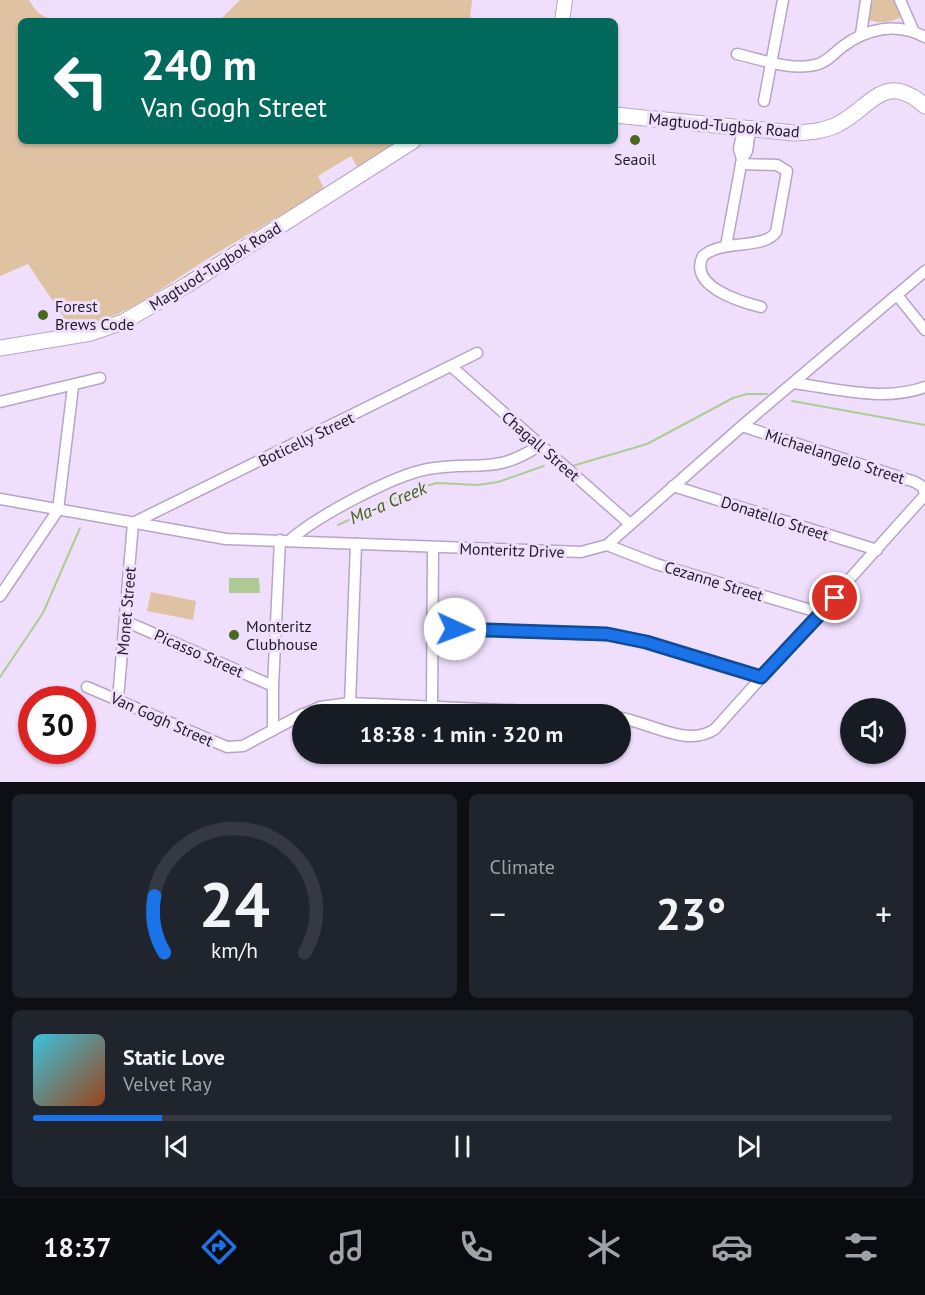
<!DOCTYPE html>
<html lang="en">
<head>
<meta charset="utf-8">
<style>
  body { margin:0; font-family:"PT Sans",sans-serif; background:#20242c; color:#f1f3f6; height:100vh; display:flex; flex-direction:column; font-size:22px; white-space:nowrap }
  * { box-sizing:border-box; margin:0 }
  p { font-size:20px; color:#9ea1a6 }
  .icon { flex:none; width:33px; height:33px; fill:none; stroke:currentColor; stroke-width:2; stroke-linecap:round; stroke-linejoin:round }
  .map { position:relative; height:782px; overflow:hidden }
  .panel { display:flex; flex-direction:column; gap:12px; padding:12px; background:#0d0f14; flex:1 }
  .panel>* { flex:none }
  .guide { position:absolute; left:18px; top:18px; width:600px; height:126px; border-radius:9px; box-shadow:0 2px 4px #0004; background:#00695c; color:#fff; overflow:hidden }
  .tools { position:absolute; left:840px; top:698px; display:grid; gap:12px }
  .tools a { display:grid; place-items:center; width:66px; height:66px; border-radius:50%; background:#171b24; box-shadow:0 2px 4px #0004; font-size:30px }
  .speed { position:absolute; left:18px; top:686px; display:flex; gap:12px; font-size:30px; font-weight:700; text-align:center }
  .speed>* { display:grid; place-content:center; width:78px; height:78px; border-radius:50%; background:#171b24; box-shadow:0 2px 4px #0004; line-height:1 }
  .speed .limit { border:9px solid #d22; background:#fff; color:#111 }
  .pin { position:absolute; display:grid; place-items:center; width:51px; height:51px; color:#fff; margin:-26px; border:3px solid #fff; border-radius:50%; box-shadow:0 2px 6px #0007 }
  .me { position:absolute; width:66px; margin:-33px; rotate:92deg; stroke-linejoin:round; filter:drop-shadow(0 0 4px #0008) }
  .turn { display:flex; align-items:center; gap:21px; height:126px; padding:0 24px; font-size:27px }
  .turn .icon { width:78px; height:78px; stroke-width:2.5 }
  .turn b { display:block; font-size:42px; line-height:51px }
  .big { font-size:45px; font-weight:700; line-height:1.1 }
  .panel .tile { flex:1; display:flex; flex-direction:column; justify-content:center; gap:9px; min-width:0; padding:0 21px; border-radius:9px; background:#20242c }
  .panel .dial { align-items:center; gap:0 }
  .dial svg { height:156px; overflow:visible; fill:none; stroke:#363941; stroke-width:7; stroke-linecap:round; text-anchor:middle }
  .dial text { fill:#f1f3f6; stroke:none }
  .song { display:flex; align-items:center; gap:18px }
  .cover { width:72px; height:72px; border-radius:9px; background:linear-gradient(135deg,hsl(190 70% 55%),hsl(20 70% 35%)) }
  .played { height:6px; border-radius:3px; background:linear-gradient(90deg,#1a73e8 15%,#363941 15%) }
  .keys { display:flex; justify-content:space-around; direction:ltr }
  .heat { display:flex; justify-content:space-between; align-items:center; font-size:33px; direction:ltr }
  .panel .tiles { flex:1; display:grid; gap:12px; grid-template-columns:1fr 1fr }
  .tile:last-child { grid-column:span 2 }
  .trip { position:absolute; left:292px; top:704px; width:339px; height:60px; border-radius:30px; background:#171b24; box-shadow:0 2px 4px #0004; font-weight:700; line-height:60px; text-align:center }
  .dock { display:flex; height:96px; justify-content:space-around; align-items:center; background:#090b0e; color:#9ea1a6 }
  .dock .icon { width:42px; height:42px }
  .dock .active { color:#1a73e8 }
  .dock b { font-size:27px; color:#f1f3f6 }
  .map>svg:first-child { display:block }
</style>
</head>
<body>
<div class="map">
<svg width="925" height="782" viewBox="0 0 925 782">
  <rect width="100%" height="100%" fill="#efdffc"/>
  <!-- green -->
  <g fill="#dfc2a2">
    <path d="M0,0H29C40,20 50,19 71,21H21V141H397L358,168L351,156L318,176L324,189C286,212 247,235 209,258C162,287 127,319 71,328L28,264L0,276Z"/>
    <path d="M240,0H472L470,21H219Z"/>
    <path d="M868,0H898L901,17C892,22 876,25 867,18Z"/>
    <path d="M151,592L196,601L193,620L147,611Z"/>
  </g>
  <!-- water -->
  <path fill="#afcb94" d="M229,578H259L260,593H229Z"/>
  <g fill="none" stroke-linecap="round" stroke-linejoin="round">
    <!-- stream -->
    <g stroke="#afcb94" stroke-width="2">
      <path d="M792,401L925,425"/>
      <path d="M572,466L647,444L733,398L747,394H767"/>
      <path d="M338,525L418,488L437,483L478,485L498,482L544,466"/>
      <path d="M0,677L43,613L80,528"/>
    </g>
    <!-- minor casing -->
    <g stroke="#b7a4c6" stroke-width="13">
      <g id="minor">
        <path d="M900,0L913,30"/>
        <path d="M861,34L866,0"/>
        <path d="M737,54C760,59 791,71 815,65C826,63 833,54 842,47C867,28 897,22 925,37"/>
        <path d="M764,101L783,0"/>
        <path d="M742,159L739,149L743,129"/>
        <path d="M741,164L777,165L787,171L776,232C764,250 722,239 703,256C687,286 741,302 761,307"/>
        <path d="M726,246L742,159L747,151L750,130"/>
        <path d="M897,295L925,330"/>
        <path d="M452,367L630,524"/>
        <path d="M794,383C837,389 884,402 925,387"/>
        <path d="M0,402L100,378"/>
        <path d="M673,486L877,550"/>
        <path d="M0,499L226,539L581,552L607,545L742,426L925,271"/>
        <path d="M289,541C315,517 394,475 428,469C476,460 494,476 540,445"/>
        <path d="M607,545L656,564L821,613"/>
        <path d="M0,596L58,510L73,387"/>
        <path d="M125,621L273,686"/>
        <path d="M434,628L607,635L646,642L761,677"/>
        <path d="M87,687L227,747L243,746L303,714"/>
        <path d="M118,699L133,523L477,353"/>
        <path d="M350,703L356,544"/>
        <path d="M432,706L433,548"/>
        <path d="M304,714L320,707L350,703L595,714"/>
        <path d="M621,718C651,723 688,748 715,729L925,495L923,487L915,482L742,426"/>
        <path d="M273,730V686L280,540"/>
      </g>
    </g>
    <!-- tertiary casing -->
    <g stroke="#b7a4c6" stroke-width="16">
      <path id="tertiary" d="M562,21L565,0"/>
    </g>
    <!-- secondary casing -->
    <g stroke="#b7a4c6" stroke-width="17">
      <g id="secondary">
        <path d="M615,115L794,133C809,132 827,131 840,123C873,105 885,71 925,106"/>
        <path d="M0,348L91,333L123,322L187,285L413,141"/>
      </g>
    </g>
    <!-- minor -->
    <use href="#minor" stroke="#fff" stroke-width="10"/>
    <!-- tertiary -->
    <use href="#tertiary" stroke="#fff" stroke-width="14"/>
    <!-- secondary -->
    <use href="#secondary" stroke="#fff" stroke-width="15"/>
  </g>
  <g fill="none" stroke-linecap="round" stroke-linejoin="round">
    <!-- route casing -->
    <g stroke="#114b97" stroke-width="15">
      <path id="route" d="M455,629L607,634L646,642L761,677L835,598"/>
    </g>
    <!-- route -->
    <use href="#route" stroke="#1a73e8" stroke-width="10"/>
  </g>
  <!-- markers -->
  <g fill="#49691f" stroke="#efdffc" stroke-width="2">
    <circle cx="635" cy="140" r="6"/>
    <circle cx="43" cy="315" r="6"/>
    <circle cx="234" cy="635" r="6"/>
  </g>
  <g text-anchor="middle" stroke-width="6" stroke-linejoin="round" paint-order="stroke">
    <!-- street labels -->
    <g font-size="16" fill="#211a27" stroke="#efdffc">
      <text transform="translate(724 125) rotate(5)" y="6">Magtuod-Tugbok Road</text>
      <text transform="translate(215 266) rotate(-32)" y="6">Magtuod-Tugbok Road</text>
      <text transform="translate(306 439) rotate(-26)" y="6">Boticelly Street</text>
      <text transform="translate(541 446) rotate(41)" y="6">Chagall Street</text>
      <text transform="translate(835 456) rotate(18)" y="6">Michaelangelo Street</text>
      <text transform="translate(775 518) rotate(18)" y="6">Donatello Street</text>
      <text transform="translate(512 550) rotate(2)" y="6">Monteritz Drive</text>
      <text transform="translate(714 581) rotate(17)" y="6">Cezanne Street</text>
      <text transform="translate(126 611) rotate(-85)" y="6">Monet Street</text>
      <text transform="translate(199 653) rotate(24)" y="6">Picasso Street</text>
      <text transform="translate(162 719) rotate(24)" y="6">Van Gogh Street</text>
    </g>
    <!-- poi labels -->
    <g font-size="16" fill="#211a27" stroke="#efdffc" text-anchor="start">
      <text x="635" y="165" text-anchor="middle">Seaoil</text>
      <text x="55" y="312">Forest<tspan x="55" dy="18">Brews Code</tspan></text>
      <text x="246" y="632">Monteritz<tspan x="246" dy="18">Clubhouse</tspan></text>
    </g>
    <!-- water labels -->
    <g font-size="18" font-style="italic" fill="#416213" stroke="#efdffc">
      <text transform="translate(388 503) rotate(-23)" y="6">Ma-a Creek</text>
    </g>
  </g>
</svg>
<div class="tools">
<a><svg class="icon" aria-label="sound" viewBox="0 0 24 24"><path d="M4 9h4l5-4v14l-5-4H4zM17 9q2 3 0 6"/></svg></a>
</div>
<div class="speed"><div class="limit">30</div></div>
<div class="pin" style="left:835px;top:598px;background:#d93025"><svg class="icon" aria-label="arrive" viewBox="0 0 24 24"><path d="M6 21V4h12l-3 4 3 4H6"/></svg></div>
<svg class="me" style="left:455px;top:629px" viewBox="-20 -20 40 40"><circle r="19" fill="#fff"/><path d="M0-13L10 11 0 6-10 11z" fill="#1a73e8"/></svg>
<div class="trip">18:38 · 1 min · 320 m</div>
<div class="guide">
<div class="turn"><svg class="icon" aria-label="left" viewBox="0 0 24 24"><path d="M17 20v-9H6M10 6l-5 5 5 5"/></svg><div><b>240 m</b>Van Gogh Street</div></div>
</div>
</div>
<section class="panel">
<div class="tiles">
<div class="tile dial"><svg viewBox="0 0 100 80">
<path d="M14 69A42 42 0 1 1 86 69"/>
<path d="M14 69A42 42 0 0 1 9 40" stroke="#1a73e8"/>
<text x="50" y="56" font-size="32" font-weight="700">24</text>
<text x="50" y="72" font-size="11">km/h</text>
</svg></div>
<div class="tile"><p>Climate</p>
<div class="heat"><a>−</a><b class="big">23°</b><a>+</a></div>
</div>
<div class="tile">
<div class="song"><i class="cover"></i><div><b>Static Love</b><p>Velvet Ray</p></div></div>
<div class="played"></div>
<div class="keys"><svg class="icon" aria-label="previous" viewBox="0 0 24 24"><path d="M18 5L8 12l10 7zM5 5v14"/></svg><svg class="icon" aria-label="pause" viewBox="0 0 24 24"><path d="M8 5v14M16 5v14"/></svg><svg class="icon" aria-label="next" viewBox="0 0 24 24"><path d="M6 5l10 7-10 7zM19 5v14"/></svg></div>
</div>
</div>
</section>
<nav class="dock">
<b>18:37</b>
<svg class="icon active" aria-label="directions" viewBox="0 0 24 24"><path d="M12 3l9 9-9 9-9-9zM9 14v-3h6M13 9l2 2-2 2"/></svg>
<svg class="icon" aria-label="music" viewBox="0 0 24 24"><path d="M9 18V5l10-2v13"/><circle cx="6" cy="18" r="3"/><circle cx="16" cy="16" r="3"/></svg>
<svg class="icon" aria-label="phone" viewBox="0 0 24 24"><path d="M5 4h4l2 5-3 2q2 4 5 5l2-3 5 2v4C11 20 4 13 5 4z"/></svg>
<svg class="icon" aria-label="climate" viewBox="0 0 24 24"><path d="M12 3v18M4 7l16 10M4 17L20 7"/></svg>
<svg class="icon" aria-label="car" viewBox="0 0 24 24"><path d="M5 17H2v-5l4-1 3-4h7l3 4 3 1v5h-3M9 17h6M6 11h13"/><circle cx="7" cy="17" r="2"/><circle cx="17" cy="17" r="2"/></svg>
<svg class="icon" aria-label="filters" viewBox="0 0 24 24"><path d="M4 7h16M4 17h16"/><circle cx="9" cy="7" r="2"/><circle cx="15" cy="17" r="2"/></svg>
</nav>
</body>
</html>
